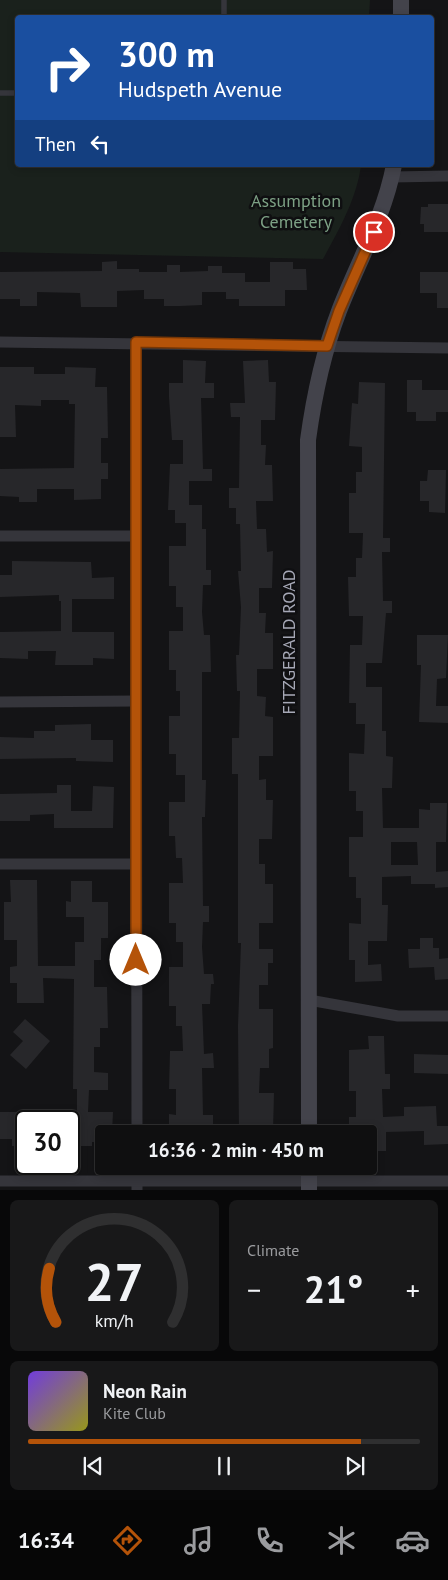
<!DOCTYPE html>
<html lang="en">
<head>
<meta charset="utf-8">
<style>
  body { margin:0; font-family:"PT Sans",sans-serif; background:#181819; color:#f1f3f6; height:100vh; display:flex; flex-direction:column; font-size:19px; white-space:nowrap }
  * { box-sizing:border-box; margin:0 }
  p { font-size:16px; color:#9b9c9f }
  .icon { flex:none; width:28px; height:28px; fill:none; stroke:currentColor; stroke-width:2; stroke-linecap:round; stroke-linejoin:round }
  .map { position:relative; height:1190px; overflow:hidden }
  .details { display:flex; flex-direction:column; gap:10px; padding:10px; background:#080809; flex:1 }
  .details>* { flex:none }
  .hud { position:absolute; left:15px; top:15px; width:419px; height:152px; border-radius:5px; box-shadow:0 2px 8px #0003,0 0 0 1px #2f2f30; background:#1a4fa0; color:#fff; overflow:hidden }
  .speed { position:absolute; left:15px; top:1110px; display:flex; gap:10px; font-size:25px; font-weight:700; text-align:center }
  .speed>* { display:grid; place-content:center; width:65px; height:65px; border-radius:50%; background:#0f0f10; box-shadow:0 2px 8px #0003,0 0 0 1px #2f2f30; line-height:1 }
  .speed .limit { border:2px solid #111; border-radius:8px; background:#fff; color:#111 }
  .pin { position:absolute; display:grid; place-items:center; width:42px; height:42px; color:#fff; margin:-21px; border:2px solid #fff; border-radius:50%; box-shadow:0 1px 5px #0007 }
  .me { position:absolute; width:55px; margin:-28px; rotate:0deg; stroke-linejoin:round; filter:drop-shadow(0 0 4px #0008) }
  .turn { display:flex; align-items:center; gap:18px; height:105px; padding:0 20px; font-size:22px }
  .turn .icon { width:65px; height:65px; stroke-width:2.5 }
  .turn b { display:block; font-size:35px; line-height:42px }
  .then { display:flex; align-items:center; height:48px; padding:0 20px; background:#0003; gap:10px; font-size:19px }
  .big { font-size:38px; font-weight:700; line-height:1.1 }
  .details .card { flex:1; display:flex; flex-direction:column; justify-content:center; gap:8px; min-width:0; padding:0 18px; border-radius:8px; background:#181819 }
  .details .dial { align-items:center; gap:0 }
  .dial svg { height:130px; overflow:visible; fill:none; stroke:#2f2f30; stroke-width:7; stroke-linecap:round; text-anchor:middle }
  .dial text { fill:#f1f3f6; stroke:none }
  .song { display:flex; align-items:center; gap:15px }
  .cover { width:60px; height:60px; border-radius:8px; background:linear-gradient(135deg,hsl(260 70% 55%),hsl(60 70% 35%)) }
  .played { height:5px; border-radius:2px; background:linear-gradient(90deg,#b45309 85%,#2f2f30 85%) }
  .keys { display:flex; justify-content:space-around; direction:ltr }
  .heat { display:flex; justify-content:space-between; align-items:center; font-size:28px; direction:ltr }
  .details .tiles { flex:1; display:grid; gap:10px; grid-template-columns:1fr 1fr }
  .card:last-child { grid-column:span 2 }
  .trip { position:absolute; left:95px; top:1125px; width:282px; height:50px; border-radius:5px; background:#0f0f10; box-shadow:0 2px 8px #0003,0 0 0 1px #2f2f30; font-weight:700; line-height:50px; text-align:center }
  .dock { display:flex; height:80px; justify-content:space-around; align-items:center; background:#060606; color:#9b9c9f }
  .dock .icon { width:35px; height:35px }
  .dock .selected { color:#b45309 }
  .dock b { font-size:22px; color:#f1f3f6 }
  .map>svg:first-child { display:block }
</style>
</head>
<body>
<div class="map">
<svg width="448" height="1190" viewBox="0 0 448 1190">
  <rect width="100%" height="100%" fill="#141416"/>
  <!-- green -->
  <path fill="#1a211c" d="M0,0H370L369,17L18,18V165H361C357,198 339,230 323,259L0,252Z"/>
  <!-- building -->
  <g fill="#27272a" fill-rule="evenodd">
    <path d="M428,204H448V232H424V224H420L421,207H428Z"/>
    <path d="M117,261V269H139V272H167V265H180V272L208,271V266H222V273H245V282H270V262H293V269H306L307,290H285V306H239V299H226V292H202V305L180,306H164V299H144V290L117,291V307H81L80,293L37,292V306H20V299H0V272L102,271V262Z"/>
    <path d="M420,272H448V308H437V293H420Z"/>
    <path d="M183,360L206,361L205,383H214V398H201L203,469H212V481H189V505H202V529H206V570H211V585H203L202,612L204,635H210L211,672H202V780H206L205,817H202L203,906H209V922H203L202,947L204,974H213L214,984H211L210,1004H202L204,1054L213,1053L214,1068H202L203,1115H213V1131H206V1134H185V1130H169V1114L176,1115V1089H169L170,1051H183L182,1026H176V1006H169V967H183V942H176V923H169V883H183L182,858H176L175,836H169V802H185V775H176V754H169V716H180V691H176V670H169V631H183V607H176V586H169V546H186V523H175V510H168L170,464H183V440H172L169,397V383H183Z"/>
    <path d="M268,360L269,382H276L275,420H261V445H266L265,465H272L273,501H256L257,529H266L267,552L273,551L272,588H259V613H266L265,633H273V669H257V696L266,697L265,716L273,717V756H259V780L266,779V800H273L272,839H259V864H265V884H273V923H259V949H273V963H268V985H259V1009H273V1048L269,1049V1068H260L259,1093H274L273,1131H266V1134H239L238,1026L241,943H238V774H232V738H239L240,691H237L236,655H239L241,607L238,571H241L240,524H236V508H229V488H239L240,417H231L230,403H245L243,361Z"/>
    <path d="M0,367H34V374H65V367L96,368L95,387H107L108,438H101V463H108V479H101V499L74,500V489H37V502H19V497L0,496V469L74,468L75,404H69V400H41V406L15,405L16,437H0Z"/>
    <path d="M407,380H422V390H448V412H436V421H416V412H407Z"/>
    <path d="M359,382L385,383L383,538H390V552H382L383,601H392V613H386L382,663H366V687H382V731H386V756L393,757L392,788H382L383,828H419V809L430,810V803H447L446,842H436V872L448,871V887L435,888V884H411V876L382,877V905H388L387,941H368V965L381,964L382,981L355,982V960H349V923L361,924V898H356V877H349V837H363V811H356V791H349V753L364,754L365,724H356V703H349L350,645H362L363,616H349L348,577H356V558H362L363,533H349V493H356V472H362V447L349,446L352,403L358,404ZM391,842H417L418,865H391Z"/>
    <path d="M428,470H446L445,513L429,512V501H420V481H427Z"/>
    <path d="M12,561L91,562L92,578L114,577V599H72V632H114V659L93,658V665H55L56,651H28V659L0,658V632L61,631V601H59V595L0,597V575H12Z"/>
    <path d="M417,635H448L446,678L437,679L436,706H448V723L419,722L421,665H417Z"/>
    <path d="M91,724V740H113V762L76,761V758L0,759V737L34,738V731H55V725Z"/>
    <path d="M57,785H71V811H92L93,786L114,787L113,828H54V814L30,815V821H0V794L57,793Z"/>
    <path d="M10,880H37L38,966H75V942H84V917H66V901L71,902V881H92V902H108V938H101V960H94V987H107L108,1028H100V1047H94V1072L108,1073V1090H89L88,1112H113L112,1134H104V1142H92V1146H76V1121H48V1110L77,1111V1089H73L74,979L43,978L44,1003H17V983H10V967L17,966V940H4V902H11Z"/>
    <path d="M420,938H433V948H439V959L448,958V979L435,980L434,967L409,968L408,949H420Z"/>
    <path d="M25,1019L50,1041L26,1069L10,1055L23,1041L13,1032Z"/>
    <path d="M368,1036H384L385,1074H390V1089H382L383,1117L404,1116V1107L436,1106L437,1126H448V1144L424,1145V1131L386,1132V1151H369V1134H349V1117H356V1091H349V1050L369,1049Z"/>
    <path d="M414,1054L448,1055V1074L414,1073Z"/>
    <path d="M0,1112H26V1146H12V1139H0Z"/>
  </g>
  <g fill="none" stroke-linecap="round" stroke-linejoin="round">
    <!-- lane -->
    <g stroke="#35353b" stroke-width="5.5">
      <path d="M224,0V18"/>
      <path d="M0,93H18"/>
    </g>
    <!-- street -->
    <g stroke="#35353b" stroke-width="11">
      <path d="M392,177L448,176"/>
      <path d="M0,342L448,348"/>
      <path d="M136,342L137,1134"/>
      <path d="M0,536H136"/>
      <path d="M0,702L136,701"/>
      <path d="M0,864H136"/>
      <path d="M309,1000L398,1016H448"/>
      <path d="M137,1166V1190"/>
      <path d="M0,1181H448"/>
    </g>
    <!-- secondary -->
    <g stroke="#43434b" stroke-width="16">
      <path d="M401,18V0"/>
      <path d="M309,1134L308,440C314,396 323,353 339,311C358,262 384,217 394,165"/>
      <path d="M309,1166V1190"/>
    </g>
  </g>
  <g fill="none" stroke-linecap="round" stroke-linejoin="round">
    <!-- route casing -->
    <g stroke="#753606" stroke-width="12">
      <path id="route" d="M136,960V342L327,346L339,311L374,232"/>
    </g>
    <!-- route -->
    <use href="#route" stroke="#b45309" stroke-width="9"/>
  </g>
  <g text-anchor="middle" stroke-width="5" stroke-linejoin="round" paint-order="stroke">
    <!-- park labels -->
    <g font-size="18" fill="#7da185" stroke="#0f0f11">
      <text x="296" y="207">Assumption<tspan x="296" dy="21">Cemetery</tspan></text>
    </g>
    <!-- street labels -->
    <g font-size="18" fill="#a6a8b6" stroke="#0f0f11">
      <text transform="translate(289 642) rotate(-90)" y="6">FITZGERALD ROAD</text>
    </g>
  </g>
</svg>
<div class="speed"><div class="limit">30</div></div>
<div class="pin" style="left:374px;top:232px;background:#d93025"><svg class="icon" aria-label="arrive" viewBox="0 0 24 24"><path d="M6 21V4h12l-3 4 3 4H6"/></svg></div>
<svg class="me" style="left:136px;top:960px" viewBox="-20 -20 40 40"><circle r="19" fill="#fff"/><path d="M0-13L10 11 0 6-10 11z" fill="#b45309"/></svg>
<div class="trip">16:36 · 2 min · 450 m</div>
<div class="hud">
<div class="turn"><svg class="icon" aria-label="right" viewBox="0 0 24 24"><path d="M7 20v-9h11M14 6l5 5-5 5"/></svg><div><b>300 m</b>Hudspeth Avenue</div></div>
<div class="then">Then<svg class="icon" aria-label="left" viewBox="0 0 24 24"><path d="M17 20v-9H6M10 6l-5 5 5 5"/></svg></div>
</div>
</div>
<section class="details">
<div class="tiles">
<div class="card dial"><svg viewBox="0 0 100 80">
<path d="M14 69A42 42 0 1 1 86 69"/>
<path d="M14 69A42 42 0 0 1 10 36" stroke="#b45309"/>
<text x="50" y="56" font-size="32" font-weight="700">27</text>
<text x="50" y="72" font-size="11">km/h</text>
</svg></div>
<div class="card"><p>Climate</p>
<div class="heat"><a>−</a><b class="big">21°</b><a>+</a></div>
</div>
<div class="card">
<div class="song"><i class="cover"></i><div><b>Neon Rain</b><p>Kite Club</p></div></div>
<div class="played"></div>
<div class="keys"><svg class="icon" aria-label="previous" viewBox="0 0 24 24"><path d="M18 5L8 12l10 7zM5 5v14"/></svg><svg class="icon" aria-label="pause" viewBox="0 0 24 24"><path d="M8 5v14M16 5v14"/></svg><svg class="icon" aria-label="next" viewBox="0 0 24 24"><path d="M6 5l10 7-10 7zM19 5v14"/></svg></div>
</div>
</div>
</section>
<nav class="dock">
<b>16:34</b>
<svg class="icon selected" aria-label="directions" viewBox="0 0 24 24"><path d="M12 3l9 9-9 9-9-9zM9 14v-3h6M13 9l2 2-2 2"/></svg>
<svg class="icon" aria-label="music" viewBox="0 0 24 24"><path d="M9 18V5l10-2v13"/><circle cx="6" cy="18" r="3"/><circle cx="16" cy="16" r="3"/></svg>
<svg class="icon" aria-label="phone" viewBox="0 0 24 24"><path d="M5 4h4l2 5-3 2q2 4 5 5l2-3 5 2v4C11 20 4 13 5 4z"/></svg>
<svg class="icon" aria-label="climate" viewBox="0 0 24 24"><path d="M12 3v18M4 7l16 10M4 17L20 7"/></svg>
<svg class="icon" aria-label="car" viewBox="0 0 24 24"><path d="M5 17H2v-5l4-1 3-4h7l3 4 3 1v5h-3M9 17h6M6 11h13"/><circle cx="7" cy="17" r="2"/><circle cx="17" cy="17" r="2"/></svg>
</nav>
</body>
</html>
